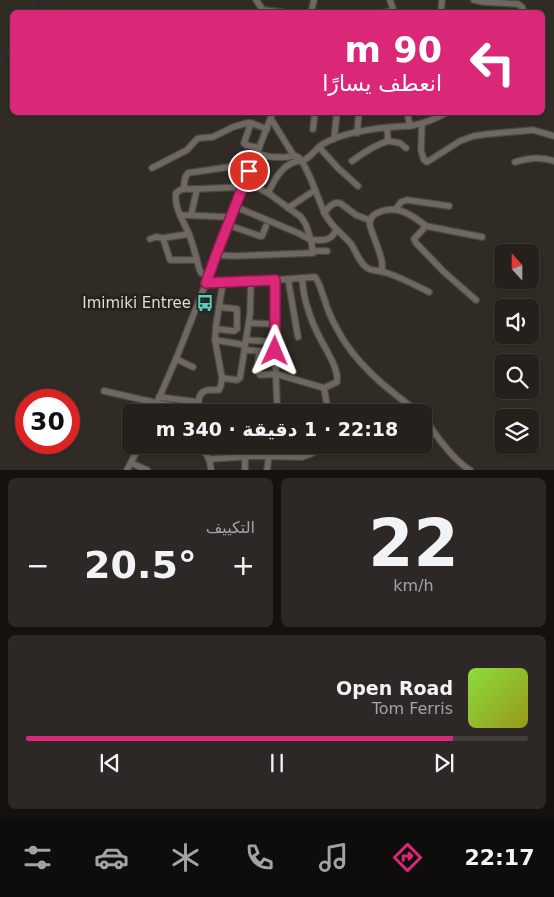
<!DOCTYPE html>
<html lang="ar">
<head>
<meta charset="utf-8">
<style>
  body { margin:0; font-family:"DejaVu Sans",Cairo,sans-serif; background:#2d2825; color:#f1f3f6; direction:rtl; height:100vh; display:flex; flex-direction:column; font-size:19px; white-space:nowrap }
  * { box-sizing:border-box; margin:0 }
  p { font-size:16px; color:#a3a3a3 }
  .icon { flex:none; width:28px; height:28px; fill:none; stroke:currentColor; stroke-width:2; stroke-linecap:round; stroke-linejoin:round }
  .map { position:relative; height:470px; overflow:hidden; direction:ltr }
  .panel { display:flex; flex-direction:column; gap:8px; padding:8px; background:#14120f; flex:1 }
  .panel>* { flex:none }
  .banner { position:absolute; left:10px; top:10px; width:535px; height:105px; border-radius:8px; box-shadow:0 1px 4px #0004,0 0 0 1px #423e3b; direction:rtl; background:#db2777; color:#fff; overflow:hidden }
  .needle { width:32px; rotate:339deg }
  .tools { position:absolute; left:494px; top:244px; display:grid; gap:10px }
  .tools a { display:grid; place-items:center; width:45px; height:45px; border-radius:8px; background:#25201c; box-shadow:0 1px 4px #0004,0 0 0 1px #423e3b; font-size:25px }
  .speed { position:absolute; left:15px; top:389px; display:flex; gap:10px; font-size:25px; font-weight:700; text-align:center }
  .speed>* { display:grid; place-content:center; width:65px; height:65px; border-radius:50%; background:#25201c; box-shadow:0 1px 4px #0004,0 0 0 1px #423e3b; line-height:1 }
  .speed .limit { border:8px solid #d22; background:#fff; color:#111 }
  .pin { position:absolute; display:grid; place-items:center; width:42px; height:42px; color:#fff; margin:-21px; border:2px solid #fff; border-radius:50%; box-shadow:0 1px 5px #0007 }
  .me { position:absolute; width:55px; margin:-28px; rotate:1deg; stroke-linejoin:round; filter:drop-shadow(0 0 4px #0008) }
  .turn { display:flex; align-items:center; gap:18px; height:105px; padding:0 20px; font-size:22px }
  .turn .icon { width:65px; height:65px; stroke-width:2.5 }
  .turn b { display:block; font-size:35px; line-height:42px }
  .big { font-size:38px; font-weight:800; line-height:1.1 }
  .panel .card { flex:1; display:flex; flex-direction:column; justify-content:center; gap:8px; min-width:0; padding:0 18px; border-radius:8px; background:#2d2825 }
  .panel .dial { align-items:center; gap:0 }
  .dial b { font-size:65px; line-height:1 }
  .song { display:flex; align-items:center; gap:15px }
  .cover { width:60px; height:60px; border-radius:8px; background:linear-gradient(135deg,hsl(90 70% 55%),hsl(60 70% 35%)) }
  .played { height:5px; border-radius:2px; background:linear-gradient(90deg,#db2777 85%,#423e3b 85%) }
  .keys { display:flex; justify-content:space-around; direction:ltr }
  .heat { display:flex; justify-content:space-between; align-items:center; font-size:28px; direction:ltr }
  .panel .tiles { flex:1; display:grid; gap:8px; grid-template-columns:1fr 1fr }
  .card:last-child { grid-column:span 2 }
  .trip { position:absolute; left:122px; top:404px; width:310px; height:50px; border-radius:8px; background:#25201c; box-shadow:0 1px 4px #0004,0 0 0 1px #423e3b; font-weight:800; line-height:50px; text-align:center; direction:rtl }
  .dock { display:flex; height:80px; justify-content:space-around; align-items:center; background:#0f0d0b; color:#a3a3a3 }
  .dock .icon { width:35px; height:35px }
  .dock .selected { color:#db2777 }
  .dock b { font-size:22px; color:#f1f3f6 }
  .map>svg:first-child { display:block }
</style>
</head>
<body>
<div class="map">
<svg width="554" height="470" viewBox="0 0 554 470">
  <rect width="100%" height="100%" fill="#312b25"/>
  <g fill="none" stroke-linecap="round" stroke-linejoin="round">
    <!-- stream -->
    <g stroke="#134265" stroke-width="1">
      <path d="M28,12L35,0"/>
      <path d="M0,58L7,52L12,42"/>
    </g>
    <!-- minor casing -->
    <g stroke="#4c4842" stroke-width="8">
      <g id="minor">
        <path d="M256,0L263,10L282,12"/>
        <path d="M474,0L484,2L518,4L522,7L524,12"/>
        <path d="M311,12L314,0"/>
        <path d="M385,12H389L393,9L390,0"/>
        <path d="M441,12L442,0"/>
        <path d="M407,112L410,126C424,124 435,119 448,112"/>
        <path d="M271,119L294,156"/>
        <path d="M251,123L244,143L246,145L259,148"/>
        <path d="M422,124L421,150L424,160L427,162L460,141L474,136L488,134L533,130L554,136"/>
        <path d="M313,129L315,112"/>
        <path d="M357,133L359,112"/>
        <path d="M334,139L337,112"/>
        <path d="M388,141L400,143L406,148"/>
        <path d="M319,147L338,168L358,186"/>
        <path d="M257,154C267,157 275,158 287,157C291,156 294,155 298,157C306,162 319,201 324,212C330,226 342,233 351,244C356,251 360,265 369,269C374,271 382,271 387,273C402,278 415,285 429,292"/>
        <path d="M352,161C363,153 375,145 388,141L387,128"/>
        <path d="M515,162C528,158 541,156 554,161"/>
        <path d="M152,168L187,150L197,139L200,138L213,137L233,127L247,123H251L267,129"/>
        <path d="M245,182L268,193L301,217L306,225L311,240C322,240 331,242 336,230"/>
        <path d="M184,189C184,183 184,177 188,173L229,167L250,168"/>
        <path d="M268,193C274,181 281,166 295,162C299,160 302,162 306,159C312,155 317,148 323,144C345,131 385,127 410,126"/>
        <path d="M288,208L315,190"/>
        <path d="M396,209L401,202L407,200L449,206"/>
        <path d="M324,213L330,206L335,203H340L356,215L369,220"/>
        <path d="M180,215L230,217"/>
        <path d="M191,215L197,189"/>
        <path d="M228,225L260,236H262L266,226"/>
        <path d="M426,226L482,237"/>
        <path d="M163,238L170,260H197"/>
        <path d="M150,239L156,237L163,238L189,234"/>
        <path d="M313,251H327"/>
        <path d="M216,255L234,256L313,253L311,240L298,233L236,207"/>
        <path d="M382,271V262L380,254L370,226C369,220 371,216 377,213C396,204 411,214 426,226L414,239L416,243L444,272L476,300"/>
        <path d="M209,275L201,273L199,268C196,256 193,245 189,234C183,220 174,208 176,193L180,190L184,189H197L243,187"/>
        <path d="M288,279L298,337"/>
        <path d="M275,280L315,277C320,283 321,291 324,298C327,308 331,318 336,327C354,363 386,388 418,412"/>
        <path d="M206,283L275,280V351L277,404L275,412"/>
        <path d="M249,323L275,324"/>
        <path d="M216,329L234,331L237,329V309L219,307"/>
        <path d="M215,340L245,345"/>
        <path d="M246,340L275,342"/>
        <path d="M245,350L259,351"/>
        <path d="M275,351H259L257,370L260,375L276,374L324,388L337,382C339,369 326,350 320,338C315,329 311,319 308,309C304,299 303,288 302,278"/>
        <path d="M176,359L193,367"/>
        <path d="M222,378L215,340L216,326L223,282"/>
        <path d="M324,388L327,405"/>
        <path d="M104,391L157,403L199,410"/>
        <path d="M159,397L197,402"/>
        <path d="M153,412L176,359L206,283L230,217L236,207L273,112"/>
        <path d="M199,412C198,403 197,390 210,390C213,390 216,390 219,390L221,385L222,378L237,380L240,378L250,314L251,281"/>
        <path d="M424,417C428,421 430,426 433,431C443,444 455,461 470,470"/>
        <path d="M144,445C162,449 181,452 200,449"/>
        <path d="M199,445L200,449C208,454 210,460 211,470"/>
        <path d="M256,456L261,445"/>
        <path d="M245,457V470"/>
        <path d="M210,459L256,456L302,457L313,453L318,445"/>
        <path d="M131,463L147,470"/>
        <path d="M127,470L140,445"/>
        <path d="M267,470L269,456"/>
      </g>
    </g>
    <!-- minor -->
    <use href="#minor" stroke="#6f6861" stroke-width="5.5"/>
  </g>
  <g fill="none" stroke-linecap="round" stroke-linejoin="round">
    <!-- route casing -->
    <g stroke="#8e194d" stroke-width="12">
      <path id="route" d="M249,171L216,255L206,283L275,280V351"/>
    </g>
    <!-- route -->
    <use href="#route" stroke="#db2777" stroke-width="9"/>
  </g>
  <!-- icons -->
  <defs>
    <g id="bus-bare" transform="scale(1.35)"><path d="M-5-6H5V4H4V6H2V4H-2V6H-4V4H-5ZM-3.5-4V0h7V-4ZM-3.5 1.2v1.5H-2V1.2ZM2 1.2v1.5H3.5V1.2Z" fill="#57cec2" stroke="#27211b" stroke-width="2.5" paint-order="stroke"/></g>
  </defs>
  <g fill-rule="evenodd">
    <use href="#bus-bare" x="205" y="303"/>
  </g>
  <g text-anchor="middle" stroke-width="5" stroke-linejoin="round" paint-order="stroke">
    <!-- poi labels -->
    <g font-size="15" fill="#dfdbd7" stroke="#27211b" text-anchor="end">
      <text x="191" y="308">Imimiki Entree</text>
    </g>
  </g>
</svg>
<div class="tools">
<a><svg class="needle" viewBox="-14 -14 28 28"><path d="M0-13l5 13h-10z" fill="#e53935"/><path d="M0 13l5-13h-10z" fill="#a3a3a3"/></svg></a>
<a><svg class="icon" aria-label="sound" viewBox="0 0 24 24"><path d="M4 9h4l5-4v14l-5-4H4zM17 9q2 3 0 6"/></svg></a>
<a><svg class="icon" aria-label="search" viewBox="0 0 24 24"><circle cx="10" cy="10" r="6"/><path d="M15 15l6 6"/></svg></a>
<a><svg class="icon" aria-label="layers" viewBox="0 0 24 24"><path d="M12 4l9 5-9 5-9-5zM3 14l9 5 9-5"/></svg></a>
</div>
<div class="speed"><div class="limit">30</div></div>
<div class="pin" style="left:249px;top:171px;background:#d93025"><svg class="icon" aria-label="arrive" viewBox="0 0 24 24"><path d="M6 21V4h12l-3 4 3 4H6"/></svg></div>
<svg class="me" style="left:275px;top:351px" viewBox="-20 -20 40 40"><path d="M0-17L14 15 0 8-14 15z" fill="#db2777" stroke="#fff" stroke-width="4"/></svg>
<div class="trip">22:18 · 1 دقيقة · 340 m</div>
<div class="banner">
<div class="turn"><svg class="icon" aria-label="left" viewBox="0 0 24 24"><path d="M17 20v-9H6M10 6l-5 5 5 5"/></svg><div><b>90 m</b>انعطف يسارًا</div></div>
</div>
</div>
<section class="panel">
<div class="tiles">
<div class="card dial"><b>22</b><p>km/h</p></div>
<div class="card"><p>التكييف</p>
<div class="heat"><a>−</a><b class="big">20.5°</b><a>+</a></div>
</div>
<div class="card">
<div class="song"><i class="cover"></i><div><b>Open Road</b><p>Tom Ferris</p></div></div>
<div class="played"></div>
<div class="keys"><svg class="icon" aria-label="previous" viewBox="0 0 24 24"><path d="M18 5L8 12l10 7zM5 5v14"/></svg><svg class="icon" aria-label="pause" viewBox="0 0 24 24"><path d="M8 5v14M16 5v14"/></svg><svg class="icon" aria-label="next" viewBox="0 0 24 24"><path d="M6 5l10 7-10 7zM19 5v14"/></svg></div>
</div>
</div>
</section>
<nav class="dock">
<b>22:17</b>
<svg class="icon selected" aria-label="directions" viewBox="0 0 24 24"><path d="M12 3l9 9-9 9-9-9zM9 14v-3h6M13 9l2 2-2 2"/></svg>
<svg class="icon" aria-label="music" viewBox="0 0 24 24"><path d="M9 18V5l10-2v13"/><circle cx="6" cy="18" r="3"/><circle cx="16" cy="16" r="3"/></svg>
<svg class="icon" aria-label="phone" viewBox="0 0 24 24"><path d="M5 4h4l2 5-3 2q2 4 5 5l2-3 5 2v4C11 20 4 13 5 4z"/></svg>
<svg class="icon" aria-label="climate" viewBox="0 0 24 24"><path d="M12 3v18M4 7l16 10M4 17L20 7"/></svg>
<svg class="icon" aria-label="car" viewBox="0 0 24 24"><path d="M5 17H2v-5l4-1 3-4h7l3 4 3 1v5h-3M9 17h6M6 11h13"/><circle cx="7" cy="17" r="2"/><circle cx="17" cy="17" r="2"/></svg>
<svg class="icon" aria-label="filters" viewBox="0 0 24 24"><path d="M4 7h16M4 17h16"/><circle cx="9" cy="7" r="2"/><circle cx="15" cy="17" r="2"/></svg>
</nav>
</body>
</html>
